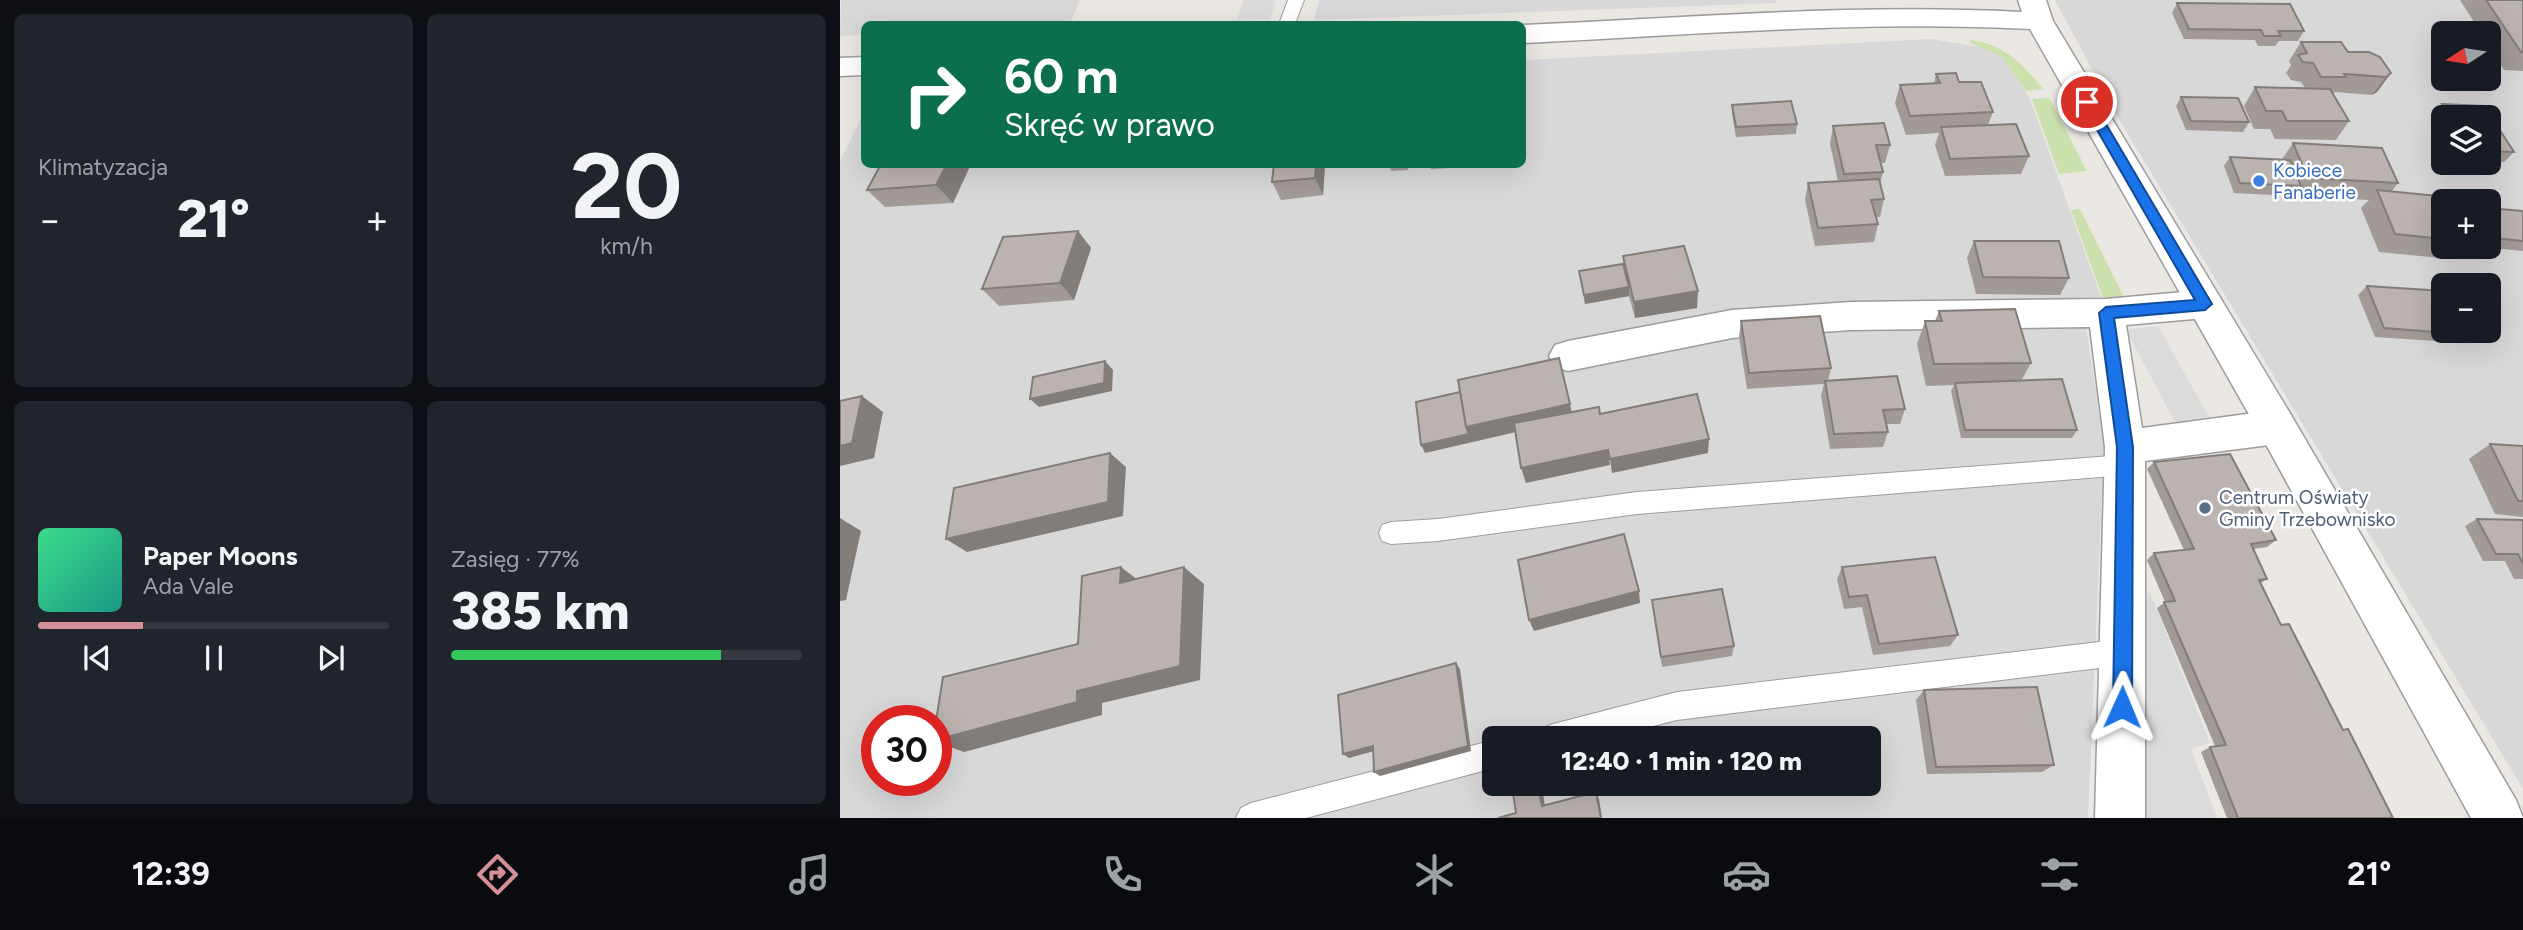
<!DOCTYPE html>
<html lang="pl">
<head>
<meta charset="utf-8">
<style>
  body { margin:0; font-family:Figtree,sans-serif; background:#20242c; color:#f1f3f6; height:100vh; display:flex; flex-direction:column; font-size:26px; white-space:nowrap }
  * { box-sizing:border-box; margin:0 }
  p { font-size:23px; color:#9ea1a6 }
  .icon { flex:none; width:38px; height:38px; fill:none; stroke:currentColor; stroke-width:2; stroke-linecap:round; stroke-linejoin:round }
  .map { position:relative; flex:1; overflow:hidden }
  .side { display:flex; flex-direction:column; gap:14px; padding:14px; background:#0d0f14; width:840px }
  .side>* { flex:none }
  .guide { position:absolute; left:21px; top:21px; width:665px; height:147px; border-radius:10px; box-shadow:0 7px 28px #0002; background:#0b6e4f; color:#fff; overflow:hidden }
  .needle { width:46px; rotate:258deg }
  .buttons { position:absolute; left:1591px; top:21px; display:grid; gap:14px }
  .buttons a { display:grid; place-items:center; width:70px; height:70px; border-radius:10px; background:#171b24; box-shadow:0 7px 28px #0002; font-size:35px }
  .speed { position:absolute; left:21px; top:705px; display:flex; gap:14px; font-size:35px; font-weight:700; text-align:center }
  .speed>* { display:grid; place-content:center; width:91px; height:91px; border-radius:50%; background:#171b24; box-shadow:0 7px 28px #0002; line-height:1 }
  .speed .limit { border:10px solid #d22; background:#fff; color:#111 }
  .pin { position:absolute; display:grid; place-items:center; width:60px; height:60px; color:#fff; margin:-30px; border:4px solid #fff; border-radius:50%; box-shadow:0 2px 7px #0007 }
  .me { position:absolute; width:77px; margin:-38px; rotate:1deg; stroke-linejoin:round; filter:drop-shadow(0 0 5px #0008) }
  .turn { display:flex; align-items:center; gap:24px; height:147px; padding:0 28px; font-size:32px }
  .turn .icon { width:91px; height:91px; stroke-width:2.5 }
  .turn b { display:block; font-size:49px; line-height:60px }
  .big { font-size:52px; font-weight:800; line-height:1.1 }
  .side .tile { flex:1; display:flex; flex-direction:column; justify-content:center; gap:10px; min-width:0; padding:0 24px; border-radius:10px; background:#20242c }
  .side .dial { align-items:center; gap:0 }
  .dial b { font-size:91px; line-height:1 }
  .song { display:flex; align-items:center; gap:21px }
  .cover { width:84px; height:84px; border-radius:10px; background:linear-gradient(135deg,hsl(150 70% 55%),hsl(170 70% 35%)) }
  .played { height:7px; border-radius:4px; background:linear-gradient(90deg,#d39097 30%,#363941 30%) }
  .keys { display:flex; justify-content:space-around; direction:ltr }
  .heat { display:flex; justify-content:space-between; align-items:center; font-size:38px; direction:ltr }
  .charge { height:10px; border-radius:5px; background:linear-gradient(90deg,#34c759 77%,#363941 0) }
  .side .tiles { flex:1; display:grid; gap:14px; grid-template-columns:repeat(2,1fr) }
  .trip { position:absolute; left:642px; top:726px; width:399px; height:70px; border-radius:10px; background:#171b24; box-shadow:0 7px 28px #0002; font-weight:800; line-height:70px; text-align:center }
  .tabs { display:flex; height:112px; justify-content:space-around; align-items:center; background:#090b0e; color:#9ea1a6 }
  .tabs .icon { width:49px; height:49px }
  .tabs .selected { color:#d39097 }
  .tabs b { font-size:32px; color:#f1f3f6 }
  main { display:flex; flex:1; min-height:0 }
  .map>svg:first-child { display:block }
</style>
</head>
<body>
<main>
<section class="side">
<div class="tiles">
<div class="tile"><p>Klimatyzacja</p>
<div class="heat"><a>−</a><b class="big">21°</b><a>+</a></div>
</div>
<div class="tile dial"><b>20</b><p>km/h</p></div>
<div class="tile">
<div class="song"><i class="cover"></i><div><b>Paper Moons</b><p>Ada Vale</p></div></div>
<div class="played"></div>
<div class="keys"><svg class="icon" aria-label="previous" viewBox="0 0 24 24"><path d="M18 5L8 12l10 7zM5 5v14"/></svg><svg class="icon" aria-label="pause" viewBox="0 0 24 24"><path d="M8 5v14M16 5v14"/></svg><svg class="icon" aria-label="next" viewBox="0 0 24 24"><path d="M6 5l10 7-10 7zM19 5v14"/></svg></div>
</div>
<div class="tile"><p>Zasięg · 77%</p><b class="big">385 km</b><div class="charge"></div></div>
</div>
</section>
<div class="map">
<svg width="1683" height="818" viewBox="0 0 1683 818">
  <rect width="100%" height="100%" fill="#ebe7e2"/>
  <!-- residential -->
  <g fill="#d9d8d8" fill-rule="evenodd">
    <path d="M1,0H240L230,24H24V35L0,36Z"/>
    <path d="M479,0H936L937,3L474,20Z"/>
    <path d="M1215,0H1683V789L1277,116ZM1603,33H1648V79H1603ZM1603,117H1648V163H1603ZM1603,201H1648V247H1603ZM1603,285H1648V331H1603Z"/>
    <path d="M1091,39L1146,48L1161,56L1174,73L1190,99L1262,300L1242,303L1264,442L1248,818H0V161L24,113V164H682L683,60ZM37,721H96V780H37ZM654,738H1029V784H654Z"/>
  </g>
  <!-- grass -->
  <g fill="#cae0ad">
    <path d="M1130,40C1164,44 1183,64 1203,89L1186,91L1161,56L1130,43Z"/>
    <path d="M1209,98L1247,171L1219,174L1192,99Z"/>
    <path d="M1240,209L1285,299L1264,301L1231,210Z"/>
  </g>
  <!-- parking -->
  <g fill="#dbdbdb">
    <path d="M404,0H436L430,19L397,20Z"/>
    <path d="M1318,326L1369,417L1335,422L1286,330Z"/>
    <path d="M1310,592L1370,743L1351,749L1377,818H1300L1296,595Z"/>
  </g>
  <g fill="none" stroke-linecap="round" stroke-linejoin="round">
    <!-- service casing -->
    <g stroke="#9c9c9c" stroke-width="2">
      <g id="service">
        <path d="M448,0H464L455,24H439Z"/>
        <path d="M1285,455L1293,458L1297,465L1293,472L1285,475L797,514L598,541L551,544L542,541L539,533L542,525L551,522L598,519L797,492Z"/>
        <path d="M1284,639L1293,643L1297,652L1293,661L1284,665L837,720L765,738H699L703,728L713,724L837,692Z"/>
        <path d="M654,740V768L466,818H396L401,808L411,803Z"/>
      </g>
    </g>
    <!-- minor casing -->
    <g stroke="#9c9c9c" stroke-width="3">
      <path id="minor" d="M1365,290L1378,294L1383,304L1378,314L1365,318L1286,325L1302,428L1437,410L1451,415L1456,427L1451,439L1437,444L1305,461V818H1255L1265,447L1250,327L1011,330L892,338L728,371L715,367L709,356L715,345L728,341L892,310L1011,302L1266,299Z"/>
    </g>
    <!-- tertiary casing -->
    <g stroke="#9c9c9c" stroke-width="3">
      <g id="tertiary">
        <path d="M1178,0H1206L1213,21L1451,415L1676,800L1683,818H1631L1423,439L1190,29C1021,20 851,35 682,43V25C849,18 1016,3 1182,12Z"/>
        <path d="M24,57V75L0,76V58Z"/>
      </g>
    </g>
    <!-- service -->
    <use href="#service" fill="#fff" fill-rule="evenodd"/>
    <!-- minor -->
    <use href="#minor" fill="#fff" fill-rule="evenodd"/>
    <!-- tertiary -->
    <use href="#tertiary" fill="#fff" fill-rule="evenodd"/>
  </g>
  <!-- wall -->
  <g fill="#a19a96">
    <path d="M1620,0H1683V71L1664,70L1648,45V33H1641Z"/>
    <path d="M1337,3L1464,31L1458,41H1439L1435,46H1418L1415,40L1344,39L1332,13Z"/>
    <path d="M1461,42L1508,52L1551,73L1537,92L1532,95L1495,92L1493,94L1509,121L1496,140L1435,139L1430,129H1414L1404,106L1415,87L1465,88L1461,82L1451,80L1446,73L1451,65L1449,61Z"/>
    <path d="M1096,74L1119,82L1153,112L1148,125L1189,156L1181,174L1105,176L1095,145L1099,133L1066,135L1055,103L1060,85L1094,84Z"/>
    <path d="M1341,97L1409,122L1403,132L1346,130L1336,106Z"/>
    <path d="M1602,104L1644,106L1674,152L1664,162L1648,161V117H1603V130L1593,114Z"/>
    <path d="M892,105L957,124L956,134L896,137L892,114Z"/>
    <path d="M993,126L1050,145L1045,163H1041L1043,172L1040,184L1044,199L1040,217H1036L1038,224L1034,242L975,246L965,200L968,183L998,181L990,144Z"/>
    <path d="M1453,143L1558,183L1551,192L1603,201V247H1624L1611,259L1539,252L1521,208L1529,200L1394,193L1384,166L1390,157L1442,159Z"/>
    <path d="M41,164H131L113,203L45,207L27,190Z"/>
    <path d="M434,164H485L483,195L441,200L432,182Z"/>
    <path d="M549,164H569L568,170L551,171Z"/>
    <path d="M589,164H631L630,167L591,169Z"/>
    <path d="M1648,208L1683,211V251L1645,247H1648Z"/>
    <path d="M238,231L251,248L234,300L159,306L142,289Z"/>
    <path d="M1134,241L1229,278L1220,295L1136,294L1127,258Z"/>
    <path d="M783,256L857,308L795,318L789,296L745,304L739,271L783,264Z"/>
    <path d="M1527,286L1635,335L1625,343L1535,337L1518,295Z"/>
    <path d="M1099,311L1191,363L1181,381L1237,430L1232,438H1121L1111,391L1114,385L1086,386L1077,344L1085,321H1095Z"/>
    <path d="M901,321L991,368L988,381L1065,409L1060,424H1047L1048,432L1043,447L990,449L981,396L984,384L907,389L899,337Z"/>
    <path d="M1650,444L1683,446V517L1655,514L1629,459Z"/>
    <path d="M1314,462L1436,540L1427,547L1414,549L1427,579L1421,583L1441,625L1553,818H1387L1361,752L1370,747L1375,746L1317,608L1325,602L1307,560L1314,553L1344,550L1307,469Z"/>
    <path d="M1637,519L1683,520V579H1674L1665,561H1643L1625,526Z"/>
    <path d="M1002,567L1118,635L1110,646L1033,655L1022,607L1004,609L997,579Z"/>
    <path d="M812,600L894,646L892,656L822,667Z"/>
    <path d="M1084,690L1214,765L1202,772L1087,774L1076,700Z"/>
  </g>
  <!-- shaded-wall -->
  <g fill="#837d7a">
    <path d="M1551,73L1537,92L1532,95L1546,77Z"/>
    <path d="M107,164H131L113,203L96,185Z"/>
    <path d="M476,164H485L483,195L475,178Z"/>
    <path d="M238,231L251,248L234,300L220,283Z"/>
    <path d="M789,287V296L745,304L744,295Z"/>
    <path d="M858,291L857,308L795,318L794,302Z"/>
    <path d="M265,361L273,370L272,391L199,407L190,399Z"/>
    <path d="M22,396L43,412L34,458L0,466V446Z"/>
    <path d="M730,404L733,419L585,453L581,445L626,427Z"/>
    <path d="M869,439L868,453L772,473L770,459Z"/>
    <path d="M768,450L770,465L686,483L681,468Z"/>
    <path d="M270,453L286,467L283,516L127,552L106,539Z"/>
    <path d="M0,518L21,531L6,600L0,601Z"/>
    <path d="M281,567L303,584L280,583Z"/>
    <path d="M344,567L364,584L360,680L262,703V715L124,752L96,742V740L237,691Z"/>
    <path d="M799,591L800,603L694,631L689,620Z"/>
    <path d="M616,663L620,669L631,751L540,776L534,772Z"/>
    <path d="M533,746L538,750L509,758L503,754Z"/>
    <path d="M698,787L703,794L706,812L702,806Z"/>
    <path d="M756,792L759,799L762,818H761Z"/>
  </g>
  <!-- building -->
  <g fill="#bbb3af" stroke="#837d7a" stroke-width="2">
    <path d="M1646,0H1683V52H1681Z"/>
    <path d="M1337,3L1450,4L1464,31H1438L1441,36H1424L1421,30L1349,29Z"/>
    <path d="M1461,42H1501L1508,52H1529L1540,57L1551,73L1546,77L1504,74L1506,77H1481L1473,63L1463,62L1458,55L1467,53Z"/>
    <path d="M1116,73L1119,82H1141L1153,112L1070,116L1060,85L1100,83L1096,74Z"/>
    <path d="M1415,87L1490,89L1509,121H1447L1442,111H1426Z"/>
    <path d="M1341,97L1398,98L1409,122L1351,121Z"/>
    <path d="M951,101L957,124L896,127L892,105Z"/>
    <path d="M1602,104L1644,106L1674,152L1648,151V117H1610Z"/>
    <path d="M1044,123L1050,145H1036L1043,172L1004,174L993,126Z"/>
    <path d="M1176,124L1189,156L1110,159L1101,127Z"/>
    <path d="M1453,143L1542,148L1558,183L1468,178Z"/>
    <path d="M1390,157L1450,160L1461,186L1400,183Z"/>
    <path d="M41,164H107L96,185L27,190Z"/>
    <path d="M434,164H476L475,178L432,182Z"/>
    <path d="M1039,179L1044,199L1031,200L1038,224L978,228L968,183Z"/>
    <path d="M1537,190L1608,197L1610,201H1603V239L1555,234Z"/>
    <path d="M1648,208L1683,211V241L1654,238L1648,225Z"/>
    <path d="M238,231L220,283L142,289L163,237Z"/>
    <path d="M1134,241H1219L1229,278L1143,277Z"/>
    <path d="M844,246L858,291L794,302L783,256Z"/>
    <path d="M783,264L789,287L744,295L739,271Z"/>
    <path d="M1527,286L1603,291V331H1634L1635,335L1544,328Z"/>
    <path d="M1175,309L1191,363L1094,364L1085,321H1102L1099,311Z"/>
    <path d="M980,316L991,368L909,373L901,321Z"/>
    <path d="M719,358L730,404L626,427L618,380Z"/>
    <path d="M265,361L264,383L190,399L193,377Z"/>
    <path d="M1057,376L1065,409L1043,410L1048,432L994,434L985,381Z"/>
    <path d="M1222,379L1237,430H1125L1115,383Z"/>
    <path d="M620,392L626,427L629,434L581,445L576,402Z"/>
    <path d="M857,394L869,439L770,459L768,450L681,468L674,423L759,407L760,414Z"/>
    <path d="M22,396L12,443L0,446V401Z"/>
    <path d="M1650,444L1683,446V501H1678Z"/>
    <path d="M270,453L268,502L106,539L114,488Z"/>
    <path d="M1390,454L1436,540L1411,544L1427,579L1419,580L1441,625L1449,624L1503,730L1508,729L1553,818H1398L1370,747L1386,745L1324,602L1335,601L1314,553L1354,549L1314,462Z"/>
    <path d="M1637,519L1683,520V564L1678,554H1656Z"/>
    <path d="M784,534L799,591L689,620L678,560Z"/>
    <path d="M1095,557L1118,635L1039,644L1027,595L1009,597L1002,567Z"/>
    <path d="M281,567L280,583L344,567L340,666L237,691V702L96,740V721L103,677L238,644L242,576Z"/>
    <path d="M882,589L894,646L821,657L812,600Z"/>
    <path d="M616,663L628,746L534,772L533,746L503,754L498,695Z"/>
    <path d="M1197,687L1214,765L1096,767L1084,690Z"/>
    <path d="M698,787L702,806L756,792L761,818H658L676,813L673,793Z"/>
  </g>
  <!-- route -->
  <path fill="#1a73e8" stroke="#114b97" stroke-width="2" d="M1247,98L1253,102L1372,304L1365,310L1274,318L1293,447L1292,707L1289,714L1282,717L1276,714L1273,707L1277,447L1259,313L1266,307L1355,300L1241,102Z"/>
  <!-- markers -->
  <circle fill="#3f7fe0" stroke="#fff" stroke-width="2.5" cx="1419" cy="181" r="7"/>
  <circle fill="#5c6f8a" stroke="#fff" stroke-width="2.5" cx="1365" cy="508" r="7"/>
  <g text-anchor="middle" stroke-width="5" stroke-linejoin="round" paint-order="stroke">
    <!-- shop labels -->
    <g font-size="19" fill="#366cbe" stroke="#fff" text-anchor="start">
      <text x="1433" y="177">Kobiece<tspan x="1433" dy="22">Fanaberie</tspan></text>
    </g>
    <!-- service labels -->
    <g font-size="19" fill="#4e5e75" stroke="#fff" text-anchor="start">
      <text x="1379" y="504">Centrum Oświaty<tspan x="1379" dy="22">Gminy Trzebownisko</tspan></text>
    </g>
  </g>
</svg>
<div class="buttons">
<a><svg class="needle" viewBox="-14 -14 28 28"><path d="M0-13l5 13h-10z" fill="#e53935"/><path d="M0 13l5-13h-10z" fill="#9ea1a6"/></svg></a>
<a><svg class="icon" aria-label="layers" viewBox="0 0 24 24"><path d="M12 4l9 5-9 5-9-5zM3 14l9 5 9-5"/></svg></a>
<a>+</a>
<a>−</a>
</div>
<div class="speed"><div class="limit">30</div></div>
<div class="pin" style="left:1247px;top:102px;background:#d93025"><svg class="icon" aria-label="arrive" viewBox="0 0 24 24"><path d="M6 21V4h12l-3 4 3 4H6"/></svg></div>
<svg class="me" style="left:1282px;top:707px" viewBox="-20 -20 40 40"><path d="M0-17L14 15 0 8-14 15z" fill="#1a73e8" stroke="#fff" stroke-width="4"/></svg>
<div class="trip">12:40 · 1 min · 120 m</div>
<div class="guide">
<div class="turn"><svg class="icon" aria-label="right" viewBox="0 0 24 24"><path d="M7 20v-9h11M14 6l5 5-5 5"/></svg><div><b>60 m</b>Skręć w prawo</div></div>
</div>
</div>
</main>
<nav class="tabs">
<b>12:39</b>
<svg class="icon selected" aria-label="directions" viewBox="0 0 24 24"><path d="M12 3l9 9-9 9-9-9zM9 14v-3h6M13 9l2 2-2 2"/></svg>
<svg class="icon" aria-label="music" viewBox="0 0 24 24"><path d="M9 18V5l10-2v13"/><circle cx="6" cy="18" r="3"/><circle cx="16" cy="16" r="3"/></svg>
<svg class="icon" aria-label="phone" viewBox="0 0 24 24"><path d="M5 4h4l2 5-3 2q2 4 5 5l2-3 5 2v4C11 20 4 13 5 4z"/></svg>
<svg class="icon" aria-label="climate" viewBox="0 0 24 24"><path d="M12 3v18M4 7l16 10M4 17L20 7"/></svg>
<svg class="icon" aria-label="car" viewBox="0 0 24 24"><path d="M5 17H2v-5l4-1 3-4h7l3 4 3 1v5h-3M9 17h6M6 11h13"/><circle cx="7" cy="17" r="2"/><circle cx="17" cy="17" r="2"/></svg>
<svg class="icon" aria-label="filters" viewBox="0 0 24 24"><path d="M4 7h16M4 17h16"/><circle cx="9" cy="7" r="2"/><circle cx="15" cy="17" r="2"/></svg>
<b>21°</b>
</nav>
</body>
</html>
